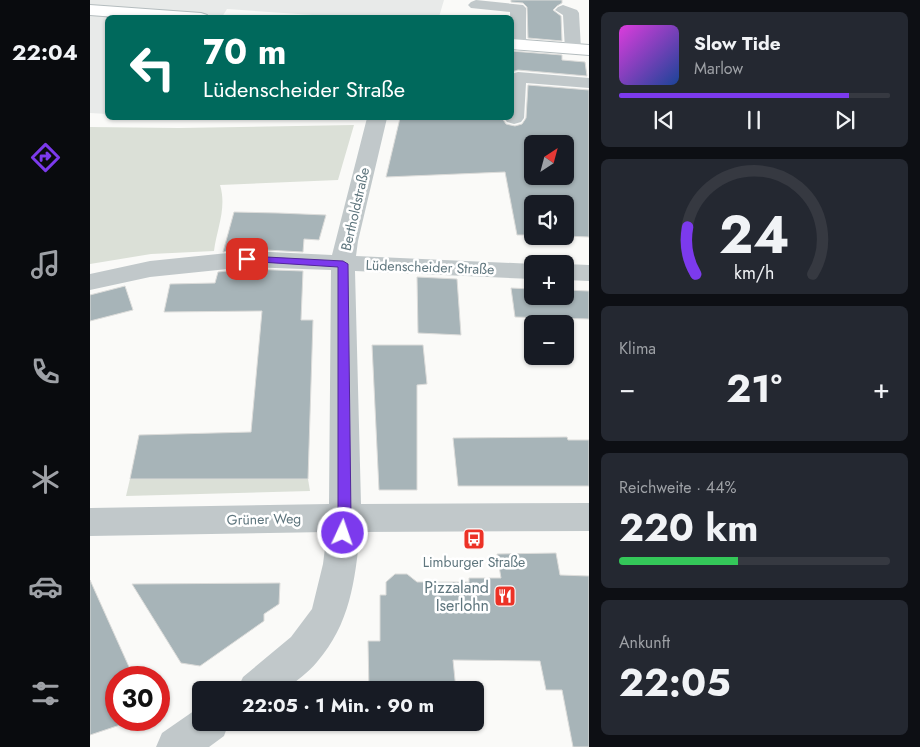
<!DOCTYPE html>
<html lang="de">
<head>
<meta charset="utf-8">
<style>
  body { margin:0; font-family:Jost,sans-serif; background:#242831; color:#f1f3f6; height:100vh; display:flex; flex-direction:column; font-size:19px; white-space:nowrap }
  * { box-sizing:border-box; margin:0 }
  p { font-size:16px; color:#9ea1a6 }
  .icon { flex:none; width:28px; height:28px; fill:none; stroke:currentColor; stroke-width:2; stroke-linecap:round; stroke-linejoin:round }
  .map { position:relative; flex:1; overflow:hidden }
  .side { display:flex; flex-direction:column; gap:12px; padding:12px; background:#0d0f14; width:331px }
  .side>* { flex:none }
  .guide { position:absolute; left:15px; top:15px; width:409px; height:105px; border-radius:8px; box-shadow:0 1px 4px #0004; background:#00695c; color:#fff; overflow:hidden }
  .needle { width:32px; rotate:36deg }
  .tools { position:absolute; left:434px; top:135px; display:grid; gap:10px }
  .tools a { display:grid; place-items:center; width:50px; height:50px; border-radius:8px; background:#171b24; box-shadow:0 1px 4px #0004; font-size:25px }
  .speed { position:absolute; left:15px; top:666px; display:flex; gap:10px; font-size:25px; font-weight:700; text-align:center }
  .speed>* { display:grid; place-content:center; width:65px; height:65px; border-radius:50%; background:#171b24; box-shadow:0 1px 4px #0004; line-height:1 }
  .speed .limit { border:8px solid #d22; background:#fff; color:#111 }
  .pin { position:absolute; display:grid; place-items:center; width:42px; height:42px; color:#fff; margin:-21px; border-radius:10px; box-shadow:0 2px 8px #0006 }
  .me { position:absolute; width:55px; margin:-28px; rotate:3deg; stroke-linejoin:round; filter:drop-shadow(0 0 4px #0008) }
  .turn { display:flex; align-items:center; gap:18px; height:105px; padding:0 15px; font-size:22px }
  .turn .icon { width:65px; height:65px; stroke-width:2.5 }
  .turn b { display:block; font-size:35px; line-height:42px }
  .big { font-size:38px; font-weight:700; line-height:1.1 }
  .side .tile { flex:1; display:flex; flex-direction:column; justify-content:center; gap:8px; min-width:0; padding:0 18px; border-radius:8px; background:#242831 }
  .side .dial { align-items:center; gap:0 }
  .dial svg { height:130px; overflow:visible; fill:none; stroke:#363941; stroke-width:7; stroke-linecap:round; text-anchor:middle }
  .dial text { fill:#f1f3f6; stroke:none }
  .song { display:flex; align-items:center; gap:15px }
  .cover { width:60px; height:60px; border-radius:8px; background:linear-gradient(135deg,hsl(300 70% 55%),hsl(220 70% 35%)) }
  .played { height:5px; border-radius:2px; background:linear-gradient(90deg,#7c3aed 85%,#363941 85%) }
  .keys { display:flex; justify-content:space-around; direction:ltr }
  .heat { display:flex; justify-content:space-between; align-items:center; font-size:28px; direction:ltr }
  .charge { height:8px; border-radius:4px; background:linear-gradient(90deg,#34c759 44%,#363941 0) }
  .trip { position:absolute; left:102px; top:681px; width:292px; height:50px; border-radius:8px; background:#171b24; box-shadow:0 1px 4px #0004; font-weight:700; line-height:50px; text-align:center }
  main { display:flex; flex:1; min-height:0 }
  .menu { display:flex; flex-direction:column; width:90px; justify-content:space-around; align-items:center; background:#090b0e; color:#9ea1a6 }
  .menu .icon { width:35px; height:35px }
  .menu .current { color:#7c3aed }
  .menu b { font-size:22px; color:#f1f3f6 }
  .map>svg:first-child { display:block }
</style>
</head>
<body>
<main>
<nav class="menu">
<b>22:04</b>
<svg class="icon current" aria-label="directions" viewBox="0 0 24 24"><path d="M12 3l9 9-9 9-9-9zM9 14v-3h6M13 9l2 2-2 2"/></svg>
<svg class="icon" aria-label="music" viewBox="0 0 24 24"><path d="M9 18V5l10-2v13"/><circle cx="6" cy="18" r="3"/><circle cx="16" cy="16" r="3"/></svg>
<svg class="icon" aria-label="phone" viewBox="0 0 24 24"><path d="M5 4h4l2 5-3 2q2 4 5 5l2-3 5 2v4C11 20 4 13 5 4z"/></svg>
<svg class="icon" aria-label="climate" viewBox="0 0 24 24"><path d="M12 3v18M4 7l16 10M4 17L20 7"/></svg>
<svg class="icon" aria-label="car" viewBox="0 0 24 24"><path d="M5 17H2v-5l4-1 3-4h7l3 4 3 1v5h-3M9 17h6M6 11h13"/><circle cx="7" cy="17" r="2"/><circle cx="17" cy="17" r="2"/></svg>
<svg class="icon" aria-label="filters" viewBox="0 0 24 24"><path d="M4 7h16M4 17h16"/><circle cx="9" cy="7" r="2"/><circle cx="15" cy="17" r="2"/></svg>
</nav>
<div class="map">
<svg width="499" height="747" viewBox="0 0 499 747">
  <rect width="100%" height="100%" fill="#fafaf8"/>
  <!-- built -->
  <path fill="#e8eae9" d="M0,0H354L349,17H252L137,9L132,17L18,18L17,114L0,113Z"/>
  <!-- green -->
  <g fill="#dbe0d7">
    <path d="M264,125L248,180L130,185C137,208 127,228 124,251L61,254L0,264V127L89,128Z"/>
    <path d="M40,479H218L220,491L36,496Z"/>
  </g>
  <!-- building -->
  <g fill="#a7b4b8" stroke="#dcdcda" fill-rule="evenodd">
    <path d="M421,0H472V3L467,6L463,10L471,16L472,41L438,38L437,7L433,3L421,2Z"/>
    <path d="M421,51L472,55V60L495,62L497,76L428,70L421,72Z"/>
    <path d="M438,85L499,90V237L475,236V204H442V235H427L415,172L296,177L310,118H412L416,124L425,126L432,124L436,118ZM442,144H475V176H442Z"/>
    <path d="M144,212L188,213L236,215L229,240L214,239L213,252L157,249L133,252Z"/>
    <path d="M157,269L213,271L211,320H223L218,479H40L49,435L161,432L172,311L74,312L80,284L125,283L128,272Z"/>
    <path d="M327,277L367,279L371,335L328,333Z"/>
    <path d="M35,286L43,310L0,321V295Z"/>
    <path d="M421,288L442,289V296H475V290L499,291V319L425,317Z"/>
    <path d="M282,345H333L337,384L327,385V490H289Z"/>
    <path d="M477,437L478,440H499V486H368L363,438Z"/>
    <path d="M466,553L470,575L499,576V747H483L472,690H456L450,661L363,660L366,690H279L278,641H290V595H296V582L305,574H317L327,582H379V578H411L407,554Z"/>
    <path d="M0,580L44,678H26V720H33V724L0,735Z"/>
    <path d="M190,583L189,604L174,614V621L110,666L91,663L42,584Z"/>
  </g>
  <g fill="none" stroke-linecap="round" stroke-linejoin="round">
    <!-- major casing -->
    <g stroke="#b4bcbe" stroke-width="2">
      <g id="major">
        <path d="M0,5L111,13L117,15L119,18H39L0,15Z"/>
        <path d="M421,39L499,45V55L421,49Z"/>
      </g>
    </g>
    <!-- minor -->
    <g fill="#c1c8ca" fill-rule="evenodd">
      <path d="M386,0L433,5L436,8V45L434,49L428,50L421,47L420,12L381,8L378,5L381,2Z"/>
      <path d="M473,5L487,10L489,13L491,49L489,53H477L475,49L473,15L465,10L468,7Z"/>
      <path d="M428,72L499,78V88L436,83L434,118L431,122L424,124L417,122L414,118H421V74Z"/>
      <path d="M277,118H297L268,241L266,256L444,264H442V279L265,271L271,504L499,503V531L270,532C265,581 260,624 227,662C218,673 206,681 195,690H147L153,677L201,637L222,609L233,564L237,532L0,536V508L239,504L241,270L157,267L60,277L0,290V274L60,261L157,251L242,255Z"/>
      <path d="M475,264L499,265V281L475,280Z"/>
      <path d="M111,706V722H139L134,736L119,747H66L72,733Z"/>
    </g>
    <!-- major -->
    <use href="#major" fill="#fff" fill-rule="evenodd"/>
  </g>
  <!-- route -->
  <path fill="#7c3aed" stroke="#51269a" d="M157,256L253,261L258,264L261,518L258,537L253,539L248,537L246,533L248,518V267L154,261V257Z"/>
  <!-- icons -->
  <defs>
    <g id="bus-square" transform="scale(1.125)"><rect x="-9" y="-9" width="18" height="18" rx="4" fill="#ec3226" stroke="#fff"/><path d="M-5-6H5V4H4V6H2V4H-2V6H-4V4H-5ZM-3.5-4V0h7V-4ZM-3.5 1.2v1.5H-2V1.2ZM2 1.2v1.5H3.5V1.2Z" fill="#fff"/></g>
    <g id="restaurant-square" transform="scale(1.125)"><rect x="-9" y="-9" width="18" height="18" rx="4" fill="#ec3226" stroke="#fff"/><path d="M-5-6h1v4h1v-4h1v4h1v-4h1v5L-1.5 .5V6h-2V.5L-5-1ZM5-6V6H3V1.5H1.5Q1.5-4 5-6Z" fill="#fff"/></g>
  </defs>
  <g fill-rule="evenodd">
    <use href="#bus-square" x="384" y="539"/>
    <use href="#restaurant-square" x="415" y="596"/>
  </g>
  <g text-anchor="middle" stroke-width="5" stroke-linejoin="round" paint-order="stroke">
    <!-- street labels -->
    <g font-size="14" fill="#5f767e" stroke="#fff">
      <text transform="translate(265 209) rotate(-77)" y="5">Bertholdstraße</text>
      <text transform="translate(340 267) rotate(2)" y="5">Lüdenscheider Straße</text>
      <text transform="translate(174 519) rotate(-1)" y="5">Grüner Weg</text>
    </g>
    <!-- poi labels -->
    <g font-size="14" fill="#5f767e" stroke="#fff">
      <text x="384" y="567">Limburger Straße</text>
    </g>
    <!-- near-poi labels -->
    <g font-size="16" fill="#5f767e" stroke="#fff" text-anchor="end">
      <text x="399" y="593">Pizzaland<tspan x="399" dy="18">Iserlohn</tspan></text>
    </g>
  </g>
</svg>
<div class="tools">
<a><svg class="needle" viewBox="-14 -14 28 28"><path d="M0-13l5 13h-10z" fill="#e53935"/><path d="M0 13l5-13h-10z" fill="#9ea1a6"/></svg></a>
<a><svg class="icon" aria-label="sound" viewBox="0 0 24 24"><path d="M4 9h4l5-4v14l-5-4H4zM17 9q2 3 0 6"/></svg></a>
<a>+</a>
<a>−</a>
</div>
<div class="speed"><div class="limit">30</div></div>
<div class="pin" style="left:157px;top:259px;background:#d93025"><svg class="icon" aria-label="arrive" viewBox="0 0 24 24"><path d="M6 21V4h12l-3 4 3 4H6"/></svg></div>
<svg class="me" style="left:253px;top:533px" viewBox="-20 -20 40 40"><circle r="17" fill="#7c3aed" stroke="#fff" stroke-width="3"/><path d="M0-11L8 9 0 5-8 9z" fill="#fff"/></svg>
<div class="trip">22:05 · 1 Min. · 90 m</div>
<div class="guide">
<div class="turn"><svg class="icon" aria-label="left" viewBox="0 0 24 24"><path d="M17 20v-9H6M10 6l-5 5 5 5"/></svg><div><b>70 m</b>Lüdenscheider Straße</div></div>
</div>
</div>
<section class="side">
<div class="tile">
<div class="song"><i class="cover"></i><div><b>Slow Tide</b><p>Marlow</p></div></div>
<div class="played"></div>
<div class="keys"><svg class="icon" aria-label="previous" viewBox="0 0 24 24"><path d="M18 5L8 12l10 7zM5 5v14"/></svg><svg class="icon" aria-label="pause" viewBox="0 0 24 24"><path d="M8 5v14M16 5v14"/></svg><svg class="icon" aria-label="next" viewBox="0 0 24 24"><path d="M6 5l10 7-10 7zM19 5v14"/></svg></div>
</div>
<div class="tile dial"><svg viewBox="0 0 100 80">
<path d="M14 69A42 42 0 1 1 86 69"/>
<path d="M14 69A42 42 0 0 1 9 40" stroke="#7c3aed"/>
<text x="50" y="56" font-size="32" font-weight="700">24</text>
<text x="50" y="72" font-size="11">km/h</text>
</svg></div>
<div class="tile"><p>Klima</p>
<div class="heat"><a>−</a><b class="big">21°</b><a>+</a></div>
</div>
<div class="tile"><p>Reichweite · 44%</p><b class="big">220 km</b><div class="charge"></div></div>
<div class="tile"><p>Ankunft</p><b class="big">22:05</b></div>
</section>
</main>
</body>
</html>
